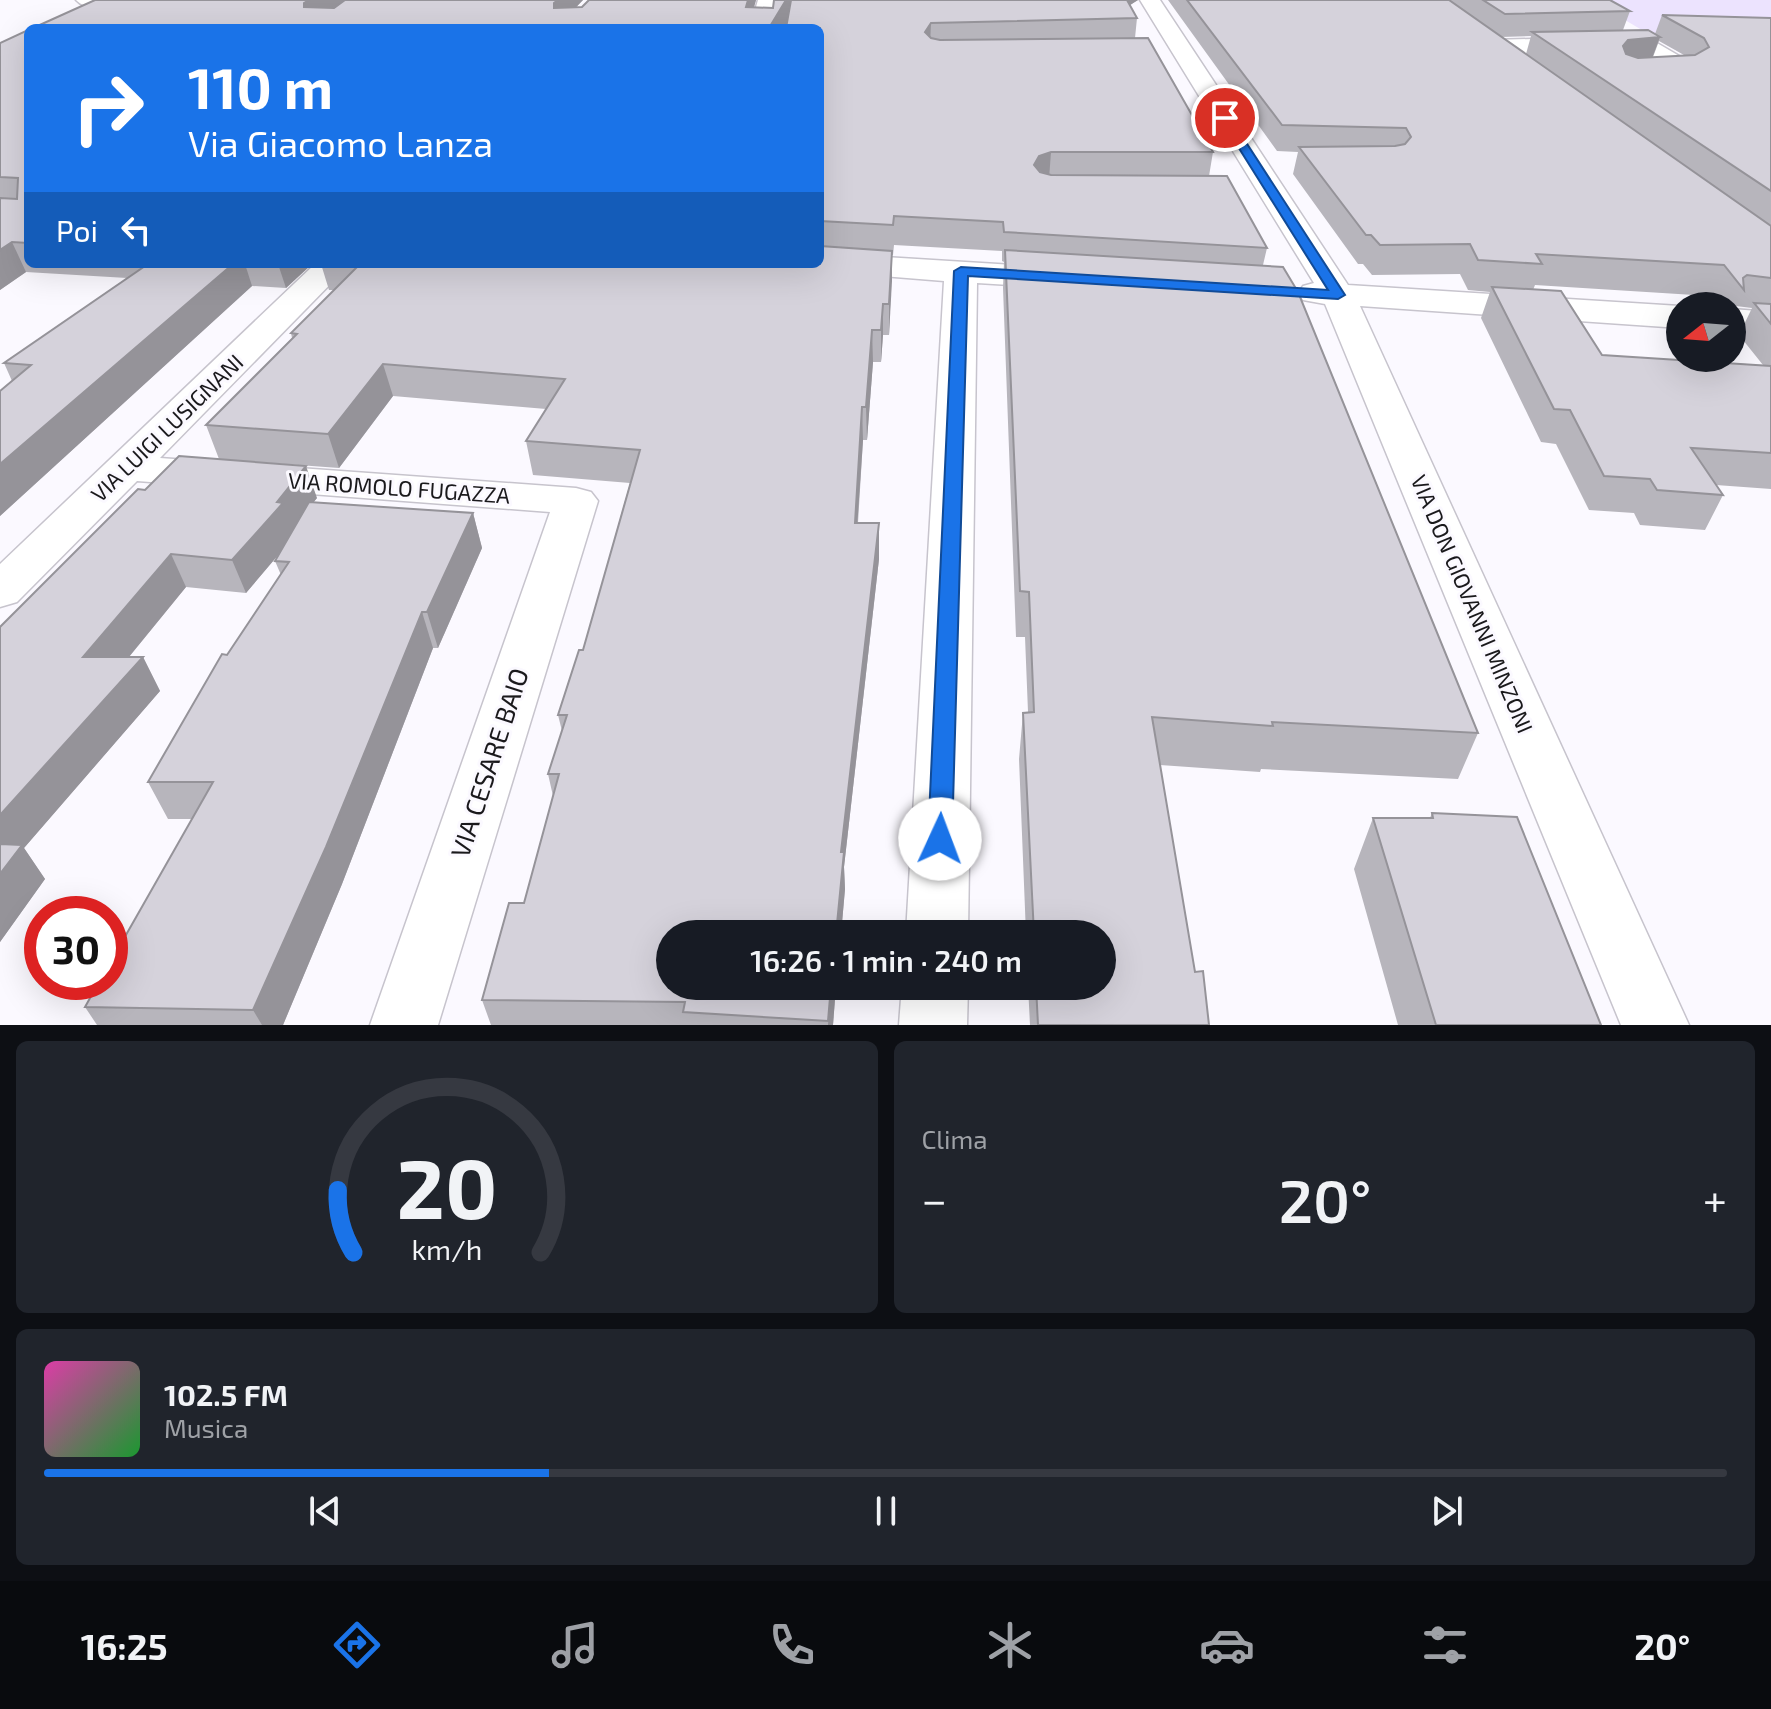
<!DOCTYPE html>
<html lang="it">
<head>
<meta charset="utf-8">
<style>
  body { margin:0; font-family:"Exo 2",sans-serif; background:#20242c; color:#f1f3f6; height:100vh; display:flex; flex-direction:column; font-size:30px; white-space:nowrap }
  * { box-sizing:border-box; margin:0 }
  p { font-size:26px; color:#9ea1a6 }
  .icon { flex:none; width:44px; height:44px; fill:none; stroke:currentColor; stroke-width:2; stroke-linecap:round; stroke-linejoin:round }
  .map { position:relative; height:1025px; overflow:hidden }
  .details { display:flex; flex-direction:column; gap:16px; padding:16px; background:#0d0f14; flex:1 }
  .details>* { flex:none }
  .top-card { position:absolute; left:24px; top:24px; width:800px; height:244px; border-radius:12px; box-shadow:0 8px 32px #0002; background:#1a73e8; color:#fff; overflow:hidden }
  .needle { width:52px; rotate:253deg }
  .buttons { position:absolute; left:1666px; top:292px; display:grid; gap:16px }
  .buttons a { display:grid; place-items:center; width:80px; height:80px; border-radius:50%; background:#171b24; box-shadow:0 8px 32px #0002; font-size:40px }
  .speed { position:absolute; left:24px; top:896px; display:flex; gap:16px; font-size:40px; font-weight:700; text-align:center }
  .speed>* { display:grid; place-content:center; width:104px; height:104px; border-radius:50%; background:#171b24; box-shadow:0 8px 32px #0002; line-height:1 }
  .speed .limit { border:12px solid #d22; background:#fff; color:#111 }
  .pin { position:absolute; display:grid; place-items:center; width:68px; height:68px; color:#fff; margin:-34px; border:4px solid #fff; border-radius:50%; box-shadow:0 2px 8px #0007 }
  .me { position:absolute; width:88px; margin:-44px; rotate:2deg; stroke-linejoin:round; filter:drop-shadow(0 0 6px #0008) }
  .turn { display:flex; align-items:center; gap:28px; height:168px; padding:0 32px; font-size:36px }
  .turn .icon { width:104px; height:104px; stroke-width:2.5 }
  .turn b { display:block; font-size:56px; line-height:68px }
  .then { display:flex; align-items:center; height:76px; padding:0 32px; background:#0003; gap:16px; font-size:30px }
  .big { font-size:60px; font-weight:600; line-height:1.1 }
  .details .card { flex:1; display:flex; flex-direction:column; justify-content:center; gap:12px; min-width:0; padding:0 28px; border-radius:12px; background:#20242c }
  .details .dial { align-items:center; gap:0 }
  .dial svg { height:208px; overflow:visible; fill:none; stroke:#363941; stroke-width:7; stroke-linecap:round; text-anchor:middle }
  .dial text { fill:#f1f3f6; stroke:none }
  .song { display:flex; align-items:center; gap:24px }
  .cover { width:96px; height:96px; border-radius:12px; background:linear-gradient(135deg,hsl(320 70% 55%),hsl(130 70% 35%)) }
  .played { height:8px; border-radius:4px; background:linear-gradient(90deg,#1a73e8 30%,#363941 30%) }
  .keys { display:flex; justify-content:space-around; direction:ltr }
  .heat { display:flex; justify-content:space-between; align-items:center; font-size:44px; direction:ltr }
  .details .tiles { flex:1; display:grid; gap:16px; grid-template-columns:1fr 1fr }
  .card:last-child { grid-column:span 2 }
  .trip { position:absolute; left:656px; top:920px; width:460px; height:80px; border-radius:40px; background:#171b24; box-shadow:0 8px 32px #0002; font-weight:600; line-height:80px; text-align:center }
  .tabs { display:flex; height:128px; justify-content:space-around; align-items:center; background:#090b0e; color:#9ea1a6 }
  .tabs .icon { width:56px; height:56px }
  .tabs .current { color:#1a73e8 }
  .tabs b { font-size:36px; color:#f1f3f6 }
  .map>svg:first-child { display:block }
</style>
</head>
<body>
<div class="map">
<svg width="1771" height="1025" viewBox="0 0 1771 1025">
  <rect width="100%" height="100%" fill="#fbf9ff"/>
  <!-- green -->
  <path fill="#ece3fe" d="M1591,0H1771V106Z"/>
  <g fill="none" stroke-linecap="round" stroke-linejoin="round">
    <!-- minor casing -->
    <g stroke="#c7c4cd" stroke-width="3">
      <g id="minor">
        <path d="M76,0H118V1C109,11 85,10 76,0Z"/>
        <path d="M758,0H778L772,28H750Z"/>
        <path d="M1140,0H1160L1348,285L1680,306V328L1360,306L1689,1025H1621L1325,304L1303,300L1298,293L1303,286L1314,283Z"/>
        <path d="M1645,36L1693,64L1697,69L1693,74L1647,78L1638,76L1635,71L1638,66L1660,63L1640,50L1491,54L1483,52L1479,47L1483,42L1491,40Z"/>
        <path d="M820,253L1063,268L1075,271L1080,278L1075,285L1063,288L977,283L968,934H906L944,281L808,270L804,264H820Z"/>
        <path d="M315,264H350L160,458L576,488L591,492L598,501L438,1025H370L550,512L137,481L17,602L0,607V564Z"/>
        <path d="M1732,309L1771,312V334L1732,331Z"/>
        <path d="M902,986H968L967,1025H899Z"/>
      </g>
    </g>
    <!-- minor -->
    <use href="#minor" fill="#fff" fill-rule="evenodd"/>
  </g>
  <!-- wall -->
  <g fill="#b7b5bc" fill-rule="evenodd">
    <path d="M95,0H583L576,7H582L589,0H756L754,7L773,8L774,0H1138L1130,5L1137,18L1135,38L1213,152L1209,176L1267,248L1263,265L1478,733L1458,779L1261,769L1260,772L1160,765L1195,972L1209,1025H1030L1028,986H1102V934H1026L1019,759L1023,713L1028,712L1025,637H1016L1003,288L1004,262L1002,261V251L894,245L893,255H892L889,335H883L881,362H873L867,440H863L858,523H879V559L844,867L845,889L841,934H670L836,986L833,1025H491L482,1000L524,903L553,796L548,774L562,731L558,715L583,650L630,483L533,475L526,441L546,409L393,396L339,468L219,459L206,425L292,338L291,333L334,290H329L321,264H820V28L787,22L784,28Z"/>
    <path d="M1168,0H1610L1630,11L1623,30L1655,34L1662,15L1771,18V489L1716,485L1723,495L1705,530L1640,525L1634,513L1589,510L1556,444L1541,442L1481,318L1490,292L1468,290L1460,274L1372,275L1363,264H1358L1293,174L1298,152L1277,151ZM1531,36L1526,54L1501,37ZM1659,41L1684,55L1653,57ZM1535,285L1710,296L1718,306H1732V315L1736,306L1752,308L1739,335L1763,365L1602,355L1533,290Z"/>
    <path d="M28,30V264H312L286,288L252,286L0,516V391L12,381L4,363L127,278L26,272L0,290V43Z"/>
    <path d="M145,490L317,498L313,502L473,513L482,548L438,648H433L342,884L283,1025H97L85,1007L192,819H168L148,782L227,655L281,575L275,561L280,553L246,593L186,587L129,657H143L160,691L24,848L45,879L0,942V627Z"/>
    <path d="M1432,813L1601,1025H1398L1354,869L1373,818H1430Z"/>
  </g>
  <!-- shaded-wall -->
  <g fill="#959399">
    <path d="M309,0H347L310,26L304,7V3Z"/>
    <path d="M558,0H583L558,26L554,3Z"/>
    <path d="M748,0H756L748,28L746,7Z"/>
    <path d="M786,0H794V11L784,28H769Z"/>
    <path d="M1120,0H1138L1119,12Z"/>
    <path d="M931,23L930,46L925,32Z"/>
    <path d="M1660,37L1651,61L1620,64L1623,46L1628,40Z"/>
    <path d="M1051,152L1049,179L1034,165L1039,156Z"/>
    <path d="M12,242L26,272L0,290V250Z"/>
    <path d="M892,251V281L889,335V304Z"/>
    <path d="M233,264H245L252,286L0,516V464Z"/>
    <path d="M278,264H312L286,288Z"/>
    <path d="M883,304V335L881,362V330Z"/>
    <path d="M872,330L873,362L867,440L866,407Z"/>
    <path d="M383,364L393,396L339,468L328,434Z"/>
    <path d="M862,407L863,440L855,558V523Z"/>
    <path d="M306,466L317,498L293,529L295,535L246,593L232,560Z"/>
    <path d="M473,513L482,548L438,648L427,612Z"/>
    <path d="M879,523V559L844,867L845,889L841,934H836L841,852Z"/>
    <path d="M171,554L186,587L101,691L83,657Z"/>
    <path d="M422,612L433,648L342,884L283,1025H262L253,1010Z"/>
    <path d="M143,657L160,691L24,848L45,879L0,942V815Z"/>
    <path d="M831,986H836L833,1025H828Z"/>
  </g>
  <!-- building -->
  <g fill="#d5d2db" stroke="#959399" stroke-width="2">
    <path d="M95,0H309L304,3V7L334,8L345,0H558L554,3V8L582,7L589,0H748L746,7L773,8L774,0H786L769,28H33Z"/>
    <path d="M791,0H1127L1137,18L931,23L925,32L931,38L940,40L1148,38L1213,152H1051L1039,156L1034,165L1040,172L1051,175L1227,176L1267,248L1004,232L1003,222L894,216L893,225L820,221V28H786Z"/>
    <path d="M1187,0H1449L1771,226V278L1747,275L1743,278L1744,290L1724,265L1536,254L1542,264L1478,260L1470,244L1380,245L1371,235H1366L1299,147L1395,146L1405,144L1411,137L1406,128L1282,125Z"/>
    <path d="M1483,0H1610L1630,11L1505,14Z"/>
    <path d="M1662,15L1771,18V191L1532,32L1648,30L1660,37L1628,40L1623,46L1626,54L1638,58L1695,55L1709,47L1704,38Z"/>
    <path d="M28,30V243L12,242L0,250V198L17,199L18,178L0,177V43Z"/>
    <path d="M820,246L892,251L889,304H883L881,330H872L866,407H862L855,523H879L841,852H844L836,934H670V986H831L828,1021L683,1012L685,1002L482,1000L509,903H524L559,774H548L567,715H558L579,650H583L640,450L526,441L565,379L383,364L328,434L206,425L297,334L291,333L360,264H820Z"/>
    <path d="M1005,250L1283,267L1298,292L1478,733L1272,722L1273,726L1152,717L1195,972L1203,971L1209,1025H1038L1036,986H1102V934H1034L1023,713L1034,712L1029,592L1020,591Z"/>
    <path d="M148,264H233L0,464V391L31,365L4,363Z"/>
    <path d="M1492,287L1561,291L1602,355L1771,366V453L1691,448L1723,495L1657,490L1650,479L1604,476L1570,410L1554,409Z"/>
    <path d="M1754,303L1771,304V324Z"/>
    <path d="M179,456L306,466L277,502L283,503L232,560L171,554L83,657H143L0,815V627L138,489L145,490Z"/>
    <path d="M309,502L473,513L427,612H422L326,847L253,1010L85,1007L99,982H110V963L213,782H148L222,654L227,655L289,562L275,561Z"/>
    <path d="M1432,813L1517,817L1601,1025H1436L1373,818H1433Z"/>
    <path d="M0,844L22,845L0,874Z"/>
  </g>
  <!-- route -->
  <path fill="#1a73e8" stroke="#114b97" stroke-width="2" d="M1221,116H1229L1345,295L1338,299L968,276L952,839L949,846L940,849L932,846L928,839L954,271L961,267L1328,290L1220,118Z"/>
  <g text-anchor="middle" stroke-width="6" stroke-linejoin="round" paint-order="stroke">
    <!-- street labels -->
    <g font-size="22" fill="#1a191c" stroke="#fbf9ff">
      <text transform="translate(167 428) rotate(-44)" y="8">VIA LUIGI LUSIGNANI</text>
      <text transform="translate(399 488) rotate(4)" y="8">VIA ROMOLO FUGAZZA</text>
      <text transform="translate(1472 604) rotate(67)" y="8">VIA DON GIOVANNI MINZONI</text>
    </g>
    <!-- near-street labels -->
    <g font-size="26" fill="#1a191c" stroke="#fbf9ff">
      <text transform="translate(490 763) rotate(-72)" y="9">VIA CESARE BAIO</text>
    </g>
  </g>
</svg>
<div class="buttons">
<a><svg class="needle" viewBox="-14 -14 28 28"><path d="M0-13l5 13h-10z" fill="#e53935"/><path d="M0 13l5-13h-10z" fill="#9ea1a6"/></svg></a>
</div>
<div class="speed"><div class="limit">30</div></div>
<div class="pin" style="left:1225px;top:118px;background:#d93025"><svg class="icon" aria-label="arrive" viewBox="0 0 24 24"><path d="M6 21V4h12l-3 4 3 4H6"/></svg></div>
<svg class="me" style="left:940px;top:839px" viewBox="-20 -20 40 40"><circle r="19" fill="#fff"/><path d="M0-13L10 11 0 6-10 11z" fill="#1a73e8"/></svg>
<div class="trip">16:26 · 1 min · 240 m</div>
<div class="top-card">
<div class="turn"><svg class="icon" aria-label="right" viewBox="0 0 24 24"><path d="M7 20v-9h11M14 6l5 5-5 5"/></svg><div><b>110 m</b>Via Giacomo Lanza</div></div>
<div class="then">Poi<svg class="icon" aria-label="left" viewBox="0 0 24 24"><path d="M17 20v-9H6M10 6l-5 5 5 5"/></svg></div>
</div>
</div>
<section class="details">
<div class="tiles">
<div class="card dial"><svg viewBox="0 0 100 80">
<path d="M14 69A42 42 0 1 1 86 69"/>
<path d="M14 69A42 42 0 0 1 8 45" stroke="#1a73e8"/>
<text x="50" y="56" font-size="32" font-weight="700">20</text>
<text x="50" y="72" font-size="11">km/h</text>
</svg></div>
<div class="card"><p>Clima</p>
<div class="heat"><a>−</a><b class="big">20°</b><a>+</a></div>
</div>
<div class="card">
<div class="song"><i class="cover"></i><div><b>102.5 FM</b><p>Musica</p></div></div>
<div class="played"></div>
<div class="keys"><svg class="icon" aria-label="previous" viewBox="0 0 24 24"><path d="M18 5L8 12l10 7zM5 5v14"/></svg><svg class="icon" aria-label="pause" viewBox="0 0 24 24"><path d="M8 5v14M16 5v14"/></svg><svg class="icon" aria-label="next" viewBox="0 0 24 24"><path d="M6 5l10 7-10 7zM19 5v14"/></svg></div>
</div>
</div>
</section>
<nav class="tabs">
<b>16:25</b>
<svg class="icon current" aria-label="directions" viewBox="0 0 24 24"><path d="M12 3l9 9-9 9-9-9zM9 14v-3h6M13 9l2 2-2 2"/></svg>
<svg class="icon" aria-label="music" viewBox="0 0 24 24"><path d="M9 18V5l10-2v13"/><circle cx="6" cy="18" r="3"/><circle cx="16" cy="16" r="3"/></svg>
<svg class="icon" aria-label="phone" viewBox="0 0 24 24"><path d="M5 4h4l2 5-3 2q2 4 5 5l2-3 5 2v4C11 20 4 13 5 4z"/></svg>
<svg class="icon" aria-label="climate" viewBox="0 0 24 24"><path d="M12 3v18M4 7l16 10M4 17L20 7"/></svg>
<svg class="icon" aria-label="car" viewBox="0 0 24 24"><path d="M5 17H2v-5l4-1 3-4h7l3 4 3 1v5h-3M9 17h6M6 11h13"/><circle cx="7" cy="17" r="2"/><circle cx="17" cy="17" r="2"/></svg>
<svg class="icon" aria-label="filters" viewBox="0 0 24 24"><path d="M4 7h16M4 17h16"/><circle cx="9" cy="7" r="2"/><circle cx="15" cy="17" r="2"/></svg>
<b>20°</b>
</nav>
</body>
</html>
